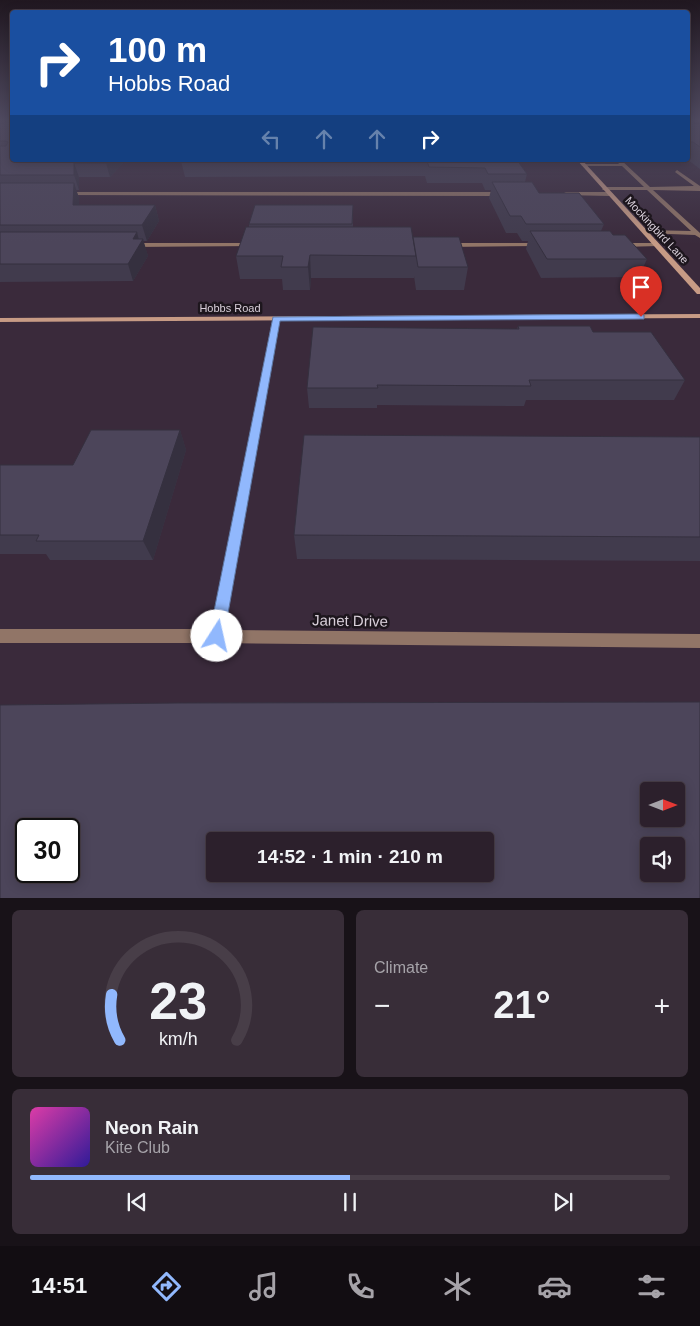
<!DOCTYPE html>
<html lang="en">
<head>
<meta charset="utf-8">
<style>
  body { margin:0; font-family:Arial,sans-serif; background:#382d38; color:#f1f3f6; height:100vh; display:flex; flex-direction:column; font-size:19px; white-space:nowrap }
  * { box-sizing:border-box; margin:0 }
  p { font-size:16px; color:#a6a3a9 }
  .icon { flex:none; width:28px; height:28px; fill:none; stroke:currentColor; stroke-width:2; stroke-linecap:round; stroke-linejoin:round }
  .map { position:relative; height:898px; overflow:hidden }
  .sheet { display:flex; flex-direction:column; gap:12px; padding:12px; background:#181218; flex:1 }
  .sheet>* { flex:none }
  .banner { position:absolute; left:10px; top:10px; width:680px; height:152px; border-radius:5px; box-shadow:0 2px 12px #0003,0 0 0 1px #483e48; background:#1a4fa0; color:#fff; overflow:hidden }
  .needle { width:32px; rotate:90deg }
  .fabs { position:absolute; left:640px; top:782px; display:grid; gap:10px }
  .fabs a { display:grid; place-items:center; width:45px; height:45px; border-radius:5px; background:#2c202c; box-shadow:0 2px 12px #0003,0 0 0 1px #483e48; font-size:25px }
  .speed { position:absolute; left:15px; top:818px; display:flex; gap:10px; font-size:25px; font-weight:700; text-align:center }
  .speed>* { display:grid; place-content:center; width:65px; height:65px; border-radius:50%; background:#2c202c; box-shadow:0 2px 12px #0003,0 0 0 1px #483e48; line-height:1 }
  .speed .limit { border:2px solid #111; border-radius:8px; background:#fff; color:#111 }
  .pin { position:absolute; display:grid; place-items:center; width:42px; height:42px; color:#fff; margin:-51px -21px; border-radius:50% 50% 50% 0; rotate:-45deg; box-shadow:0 0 5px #0007 }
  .pin .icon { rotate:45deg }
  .me { position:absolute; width:55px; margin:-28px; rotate:10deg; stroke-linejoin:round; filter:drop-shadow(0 0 4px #0008) }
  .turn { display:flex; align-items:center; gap:18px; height:105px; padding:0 15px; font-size:22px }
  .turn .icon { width:65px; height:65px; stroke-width:2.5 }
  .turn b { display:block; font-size:35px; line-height:42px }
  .lanes { display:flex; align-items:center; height:48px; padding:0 15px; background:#0003; justify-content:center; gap:25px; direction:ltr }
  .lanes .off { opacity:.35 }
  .big { font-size:38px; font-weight:700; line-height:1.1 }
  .sheet .tile { flex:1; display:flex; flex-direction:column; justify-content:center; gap:8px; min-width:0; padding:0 18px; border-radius:8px; background:#382d38 }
  .sheet .dial { align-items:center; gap:0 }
  .dial svg { height:130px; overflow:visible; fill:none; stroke:#483e48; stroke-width:7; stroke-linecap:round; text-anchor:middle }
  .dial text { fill:#f1f3f6; stroke:none }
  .song { display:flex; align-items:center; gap:15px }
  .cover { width:60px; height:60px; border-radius:8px; background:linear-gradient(135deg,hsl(320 70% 55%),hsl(250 70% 35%)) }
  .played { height:5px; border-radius:2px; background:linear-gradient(90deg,#91b8fd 50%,#483e48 50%) }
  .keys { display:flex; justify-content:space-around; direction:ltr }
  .heat { display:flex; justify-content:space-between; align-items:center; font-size:28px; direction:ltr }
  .sheet .tiles { flex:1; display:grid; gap:12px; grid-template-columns:1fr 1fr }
  .tile:last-child { grid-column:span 2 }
  .trip { position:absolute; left:206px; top:832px; width:288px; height:50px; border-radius:5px; background:#2c202c; box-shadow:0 2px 12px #0003,0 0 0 1px #483e48; font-weight:700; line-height:50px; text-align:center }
  .tabs { display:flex; height:80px; justify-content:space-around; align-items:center; background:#120d12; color:#a6a3a9 }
  .tabs .icon { width:35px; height:35px }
  .tabs .current { color:#91b8fd }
  .tabs b { font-size:22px; color:#f1f3f6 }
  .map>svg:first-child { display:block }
</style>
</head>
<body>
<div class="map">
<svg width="700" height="899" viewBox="0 0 700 899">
  <rect width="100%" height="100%" fill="#3a2a3b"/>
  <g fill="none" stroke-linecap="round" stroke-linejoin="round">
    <!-- lane -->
    <g fill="#917567" fill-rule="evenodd">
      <path d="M616,160H621L650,187L694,186L675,172L677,170L700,186V191L653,190L700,233V238L695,235L644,233V231L646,230L691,231L647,190H603L602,189L605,187H644L622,166H583L581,165L583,164H619Z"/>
      <path d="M254,243L257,245L256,246L133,247L130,245L133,243Z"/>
      <path d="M539,243L541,244V246L448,247L445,245L448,243Z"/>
      <path d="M657,243L659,244V246L621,247L618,245L621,243Z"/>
    </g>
    <!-- street -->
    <g fill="#917567" fill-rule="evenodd">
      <path d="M64,192H502L505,194L502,196L62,195L61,194Z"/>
      <path d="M566,192H610L613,194L610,196L564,195V193Z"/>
      <path d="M273,317H279L280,319L225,630L700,634V648L217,643H0V629H212Z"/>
    </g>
    <!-- secondary -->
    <g fill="#c79b85" fill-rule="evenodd">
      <path d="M577,160H582L700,288V294H697Z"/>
      <path d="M700,314V318L0,322V318Z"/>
    </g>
  </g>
  <!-- wall -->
  <g fill="#413b4d">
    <path d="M0,119H12V160H126L110,177H79V190H76L79,198V205H155L159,221L147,241H143L148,256L133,281L0,282Z"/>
    <path d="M688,119H700V169L688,160Z"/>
    <path d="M517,160L527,174L525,182L539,193L604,224L601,231L613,235L647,259L639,277L541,278L526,249L528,241H522L517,233H506L489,198L491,190H485L482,183H427L425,176L185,177L181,161Z"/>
    <path d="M353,205V227L413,239L468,267L464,290H416L414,276V278H311L310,290H283L282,279H240L236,256L249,227V224Z"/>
    <path d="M518,326L685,380L674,400H526L524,406L377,405V408H309L307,388L517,329Z"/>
    <path d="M180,430L186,450L153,560H50L46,554H0V465H73Z"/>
    <path d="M700,437V561L297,559L294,535Z"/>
  </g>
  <!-- shaded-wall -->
  <g fill="#35303f">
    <path d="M0,119H9L12,126L0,128Z"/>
    <path d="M109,160H126L110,177L106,163Z"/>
    <path d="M74,163L79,177V190L74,175Z"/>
    <path d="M74,183L79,198V221L73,205Z"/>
    <path d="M155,205L159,221L147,241L142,225Z"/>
    <path d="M137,232L140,244L143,239L148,256L133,281L128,264L133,239Z"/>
    <path d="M310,255L311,278L310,290L308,267Z"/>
    <path d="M180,430L186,450L153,560L143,541Z"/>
  </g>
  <!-- building -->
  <g fill="#4c455a" stroke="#35303f" fill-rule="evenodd">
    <path d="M8,119H12V160H109L106,163H74V175H0V146H6L8,142L6,141H0V124L9,122Z"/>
    <path d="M688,119H694L693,123L700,124V147L693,142H688Z"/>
    <path d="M182,160H517L527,174H488L485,168L429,167L427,161H181Z"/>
    <path d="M492,182H532L539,193H579L604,224H526L521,216H510Z"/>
    <path d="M0,183H74L73,205H155L142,225H0Z"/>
    <path d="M255,205H353L352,224H249Z"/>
    <path d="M246,227H411L416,256L310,255L308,267H281L283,256H236Z"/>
    <path d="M530,231H610L613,235H625L647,259H547Z"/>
    <path d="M0,232H137L133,239H143L128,264H0Z"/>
    <path d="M413,237H459L468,267H418Z"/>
    <path d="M518,326H590L593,332H651L685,380H529L531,386L377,385L378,388H307L313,327L519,329Z"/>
    <path d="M91,430H180L143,541H36L39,535H0V465H73Z"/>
    <path d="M304,435L700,437V537L294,535Z"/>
    <path d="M700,702V899H0V705L177,703ZM649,791H676V819H649ZM26,829H69V871H26ZM215,841H485V874H215ZM649,846H676V874H649Z"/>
  </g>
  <!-- sky -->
  <linearGradient id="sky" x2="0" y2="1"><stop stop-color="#201720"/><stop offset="0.49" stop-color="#4f4a60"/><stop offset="1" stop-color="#4f4a60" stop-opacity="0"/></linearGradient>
  <rect width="700" height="244" fill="url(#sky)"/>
  <!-- route -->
  <path fill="#91b8fd" stroke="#5e78a4" d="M641,314L644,315V319L280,321L224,636L222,641L217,643L211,641L209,636L273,317Z"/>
  <g text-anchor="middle" stroke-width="5" stroke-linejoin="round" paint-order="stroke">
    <!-- far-street labels -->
    <g font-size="11" fill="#d8cfd9" stroke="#1d161d">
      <text transform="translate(657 230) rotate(47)" y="4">Mockingbird Lane</text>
      <text x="230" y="312">Hobbs Road</text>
    </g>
    <!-- near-street labels -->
    <g font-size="15" fill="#d8cfd9" stroke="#1d161d">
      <text transform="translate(350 621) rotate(1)" y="5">Janet Drive</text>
    </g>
  </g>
</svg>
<div class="fabs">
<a><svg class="needle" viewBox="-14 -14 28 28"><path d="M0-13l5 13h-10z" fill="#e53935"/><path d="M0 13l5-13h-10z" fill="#a6a3a9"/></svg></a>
<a><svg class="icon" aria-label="sound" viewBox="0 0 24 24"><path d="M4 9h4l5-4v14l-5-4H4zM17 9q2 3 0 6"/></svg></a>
</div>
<div class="speed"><div class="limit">30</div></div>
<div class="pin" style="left:641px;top:317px;background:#d93025"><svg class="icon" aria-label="arrive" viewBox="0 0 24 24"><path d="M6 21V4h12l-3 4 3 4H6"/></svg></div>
<svg class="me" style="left:217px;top:636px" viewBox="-20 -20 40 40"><circle r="19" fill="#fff"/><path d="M0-13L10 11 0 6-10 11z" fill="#91b8fd"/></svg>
<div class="trip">14:52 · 1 min · 210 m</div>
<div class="banner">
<div class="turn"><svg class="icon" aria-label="right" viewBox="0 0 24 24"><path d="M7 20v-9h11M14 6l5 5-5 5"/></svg><div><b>100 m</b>Hobbs Road</div></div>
<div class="lanes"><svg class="icon off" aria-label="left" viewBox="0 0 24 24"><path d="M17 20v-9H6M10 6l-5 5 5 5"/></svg><svg class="icon off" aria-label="ahead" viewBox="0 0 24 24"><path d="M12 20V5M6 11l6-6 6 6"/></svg><svg class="icon off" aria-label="ahead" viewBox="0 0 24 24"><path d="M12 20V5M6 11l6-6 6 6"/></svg><svg class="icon" aria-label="right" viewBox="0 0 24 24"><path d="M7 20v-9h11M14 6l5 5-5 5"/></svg></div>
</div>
</div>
<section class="sheet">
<div class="tiles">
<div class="tile dial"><svg viewBox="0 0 100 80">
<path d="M14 69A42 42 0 1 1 86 69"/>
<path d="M14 69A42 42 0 0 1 9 41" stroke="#91b8fd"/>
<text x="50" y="56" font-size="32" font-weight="700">23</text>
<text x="50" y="72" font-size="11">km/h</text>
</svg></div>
<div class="tile"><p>Climate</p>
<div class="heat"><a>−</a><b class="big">21°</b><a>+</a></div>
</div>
<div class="tile">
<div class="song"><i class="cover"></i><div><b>Neon Rain</b><p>Kite Club</p></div></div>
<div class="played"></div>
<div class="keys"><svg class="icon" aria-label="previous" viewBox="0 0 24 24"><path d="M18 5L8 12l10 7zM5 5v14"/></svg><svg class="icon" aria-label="pause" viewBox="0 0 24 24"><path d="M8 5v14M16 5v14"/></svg><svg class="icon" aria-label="next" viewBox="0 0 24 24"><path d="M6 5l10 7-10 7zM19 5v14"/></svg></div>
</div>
</div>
</section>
<nav class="tabs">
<b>14:51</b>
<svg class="icon current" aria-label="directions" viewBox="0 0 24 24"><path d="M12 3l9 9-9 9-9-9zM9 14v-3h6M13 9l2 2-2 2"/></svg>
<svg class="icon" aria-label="music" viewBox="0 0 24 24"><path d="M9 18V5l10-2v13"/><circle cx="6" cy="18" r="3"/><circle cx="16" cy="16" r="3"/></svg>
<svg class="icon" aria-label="phone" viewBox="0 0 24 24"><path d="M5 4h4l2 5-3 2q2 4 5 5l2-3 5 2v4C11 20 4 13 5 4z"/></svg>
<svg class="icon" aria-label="climate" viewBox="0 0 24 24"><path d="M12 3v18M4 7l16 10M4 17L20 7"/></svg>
<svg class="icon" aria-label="car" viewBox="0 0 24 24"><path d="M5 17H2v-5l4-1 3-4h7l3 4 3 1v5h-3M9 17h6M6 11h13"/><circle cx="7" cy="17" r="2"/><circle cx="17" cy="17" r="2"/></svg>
<svg class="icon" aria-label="filters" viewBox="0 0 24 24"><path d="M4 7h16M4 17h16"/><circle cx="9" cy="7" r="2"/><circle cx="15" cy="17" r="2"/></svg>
</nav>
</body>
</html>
